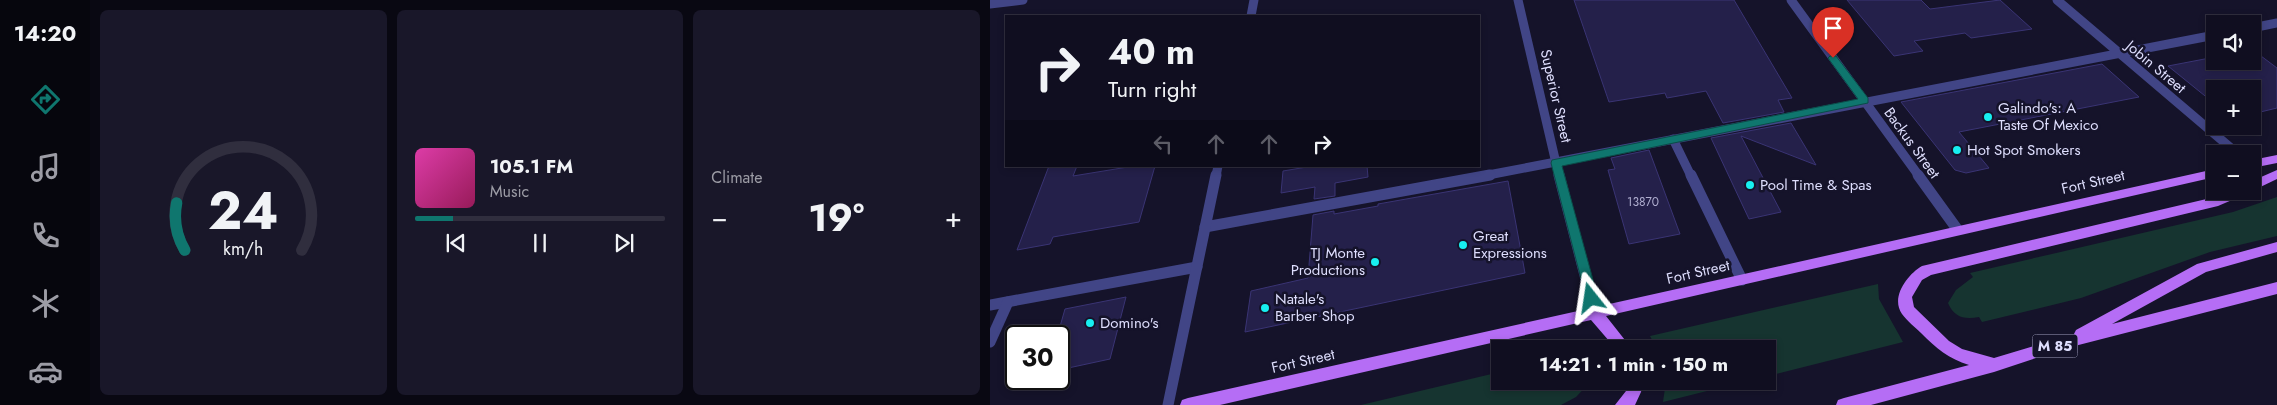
<!DOCTYPE html>
<html lang="en">
<head>
<meta charset="utf-8">
<style>
  body { margin:0; font-family:Jost,sans-serif; background:#191729; color:#f1f3f6; height:100vh; display:flex; flex-direction:column; font-size:19px; white-space:nowrap }
  * { box-sizing:border-box; margin:0 }
  p { font-size:16px; color:#9c9ca5 }
  .icon { flex:none; width:28px; height:28px; fill:none; stroke:currentColor; stroke-width:2; stroke-linecap:round; stroke-linejoin:round }
  .map { position:relative; flex:1; overflow:hidden }
  .sheet { display:flex; flex-direction:column; gap:10px; padding:10px; background:#090812; width:900px }
  .sheet>* { flex:none }
  .guide { position:absolute; left:15px; top:15px; width:475px; height:152px; border-radius:0px; box-shadow:0 2px 8px #0003,0 0 0 1px #302e3e; background:#100e20; color:#f1f3f6; overflow:hidden }
  .controls { position:absolute; left:1216px; top:15px; display:grid; gap:10px }
  .controls a { display:grid; place-items:center; width:55px; height:55px; border-radius:0px; background:#100e20; box-shadow:0 2px 8px #0003,0 0 0 1px #302e3e; font-size:25px }
  .speed { position:absolute; left:15px; top:325px; display:flex; gap:10px; font-size:25px; font-weight:700; text-align:center }
  .speed>* { display:grid; place-content:center; width:65px; height:65px; border-radius:50%; background:#100e20; box-shadow:0 2px 8px #0003,0 0 0 1px #302e3e; line-height:1 }
  .speed .limit { border:2px solid #111; border-radius:8px; background:#fff; color:#111 }
  .pin { position:absolute; display:grid; place-items:center; width:42px; height:42px; color:#fff; margin:-51px -21px; border-radius:50% 50% 50% 0; rotate:-45deg; box-shadow:0 0 5px #0007 }
  .pin .icon { rotate:45deg }
  .me { position:absolute; width:55px; margin:-28px; rotate:345deg; stroke-linejoin:round; filter:drop-shadow(0 0 4px #0008) }
  .turn { display:flex; align-items:center; gap:18px; height:105px; padding:0 20px; font-size:22px }
  .turn .icon { width:65px; height:65px; stroke-width:2.5 }
  .turn b { display:block; font-size:35px; line-height:42px }
  .lanes { display:flex; align-items:center; height:48px; padding:0 20px; background:#0003; justify-content:center; gap:25px; direction:ltr }
  .lanes .off { opacity:.35 }
  .big { font-size:38px; font-weight:700; line-height:1.1 }
  .sheet .card { flex:1; display:flex; flex-direction:column; justify-content:center; gap:8px; min-width:0; padding:0 18px; border-radius:8px; background:#191729 }
  .sheet .dial { align-items:center; gap:0 }
  .dial svg { height:130px; overflow:visible; fill:none; stroke:#302e3e; stroke-width:7; stroke-linecap:round; text-anchor:middle }
  .dial text { fill:#f1f3f6; stroke:none }
  .song { display:flex; align-items:center; gap:15px }
  .cover { width:60px; height:60px; border-radius:8px; background:linear-gradient(135deg,hsl(320 70% 55%),hsl(330 70% 35%)) }
  .played { height:5px; border-radius:2px; background:linear-gradient(90deg,#0f766e 15%,#302e3e 15%) }
  .keys { display:flex; justify-content:space-around; direction:ltr }
  .heat { display:flex; justify-content:space-between; align-items:center; font-size:28px; direction:ltr }
  .sheet .tiles { flex:1; display:grid; gap:10px; grid-template-columns:repeat(3,1fr) }
  .trip { position:absolute; left:501px; top:340px; width:285px; height:50px; border-radius:0px; background:#100e20; box-shadow:0 2px 8px #0003,0 0 0 1px #302e3e; font-weight:700; line-height:50px; text-align:center }
  main { display:flex; flex:1; min-height:0 }
  .dock { display:flex; flex-direction:column; width:90px; justify-content:space-around; align-items:center; background:#06060d; color:#9c9ca5 }
  .dock .icon { width:35px; height:35px }
  .dock .on { color:#0f766e }
  .dock b { font-size:22px; color:#f1f3f6 }
  .map>svg:first-child { display:block }
</style>
</head>
<body>
<main>
<nav class="dock">
<b>14:20</b>
<svg class="icon on" aria-label="directions" viewBox="0 0 24 24"><path d="M12 3l9 9-9 9-9-9zM9 14v-3h6M13 9l2 2-2 2"/></svg>
<svg class="icon" aria-label="music" viewBox="0 0 24 24"><path d="M9 18V5l10-2v13"/><circle cx="6" cy="18" r="3"/><circle cx="16" cy="16" r="3"/></svg>
<svg class="icon" aria-label="phone" viewBox="0 0 24 24"><path d="M5 4h4l2 5-3 2q2 4 5 5l2-3 5 2v4C11 20 4 13 5 4z"/></svg>
<svg class="icon" aria-label="climate" viewBox="0 0 24 24"><path d="M12 3v18M4 7l16 10M4 17L20 7"/></svg>
<svg class="icon" aria-label="car" viewBox="0 0 24 24"><path d="M5 17H2v-5l4-1 3-4h7l3 4 3 1v5h-3M9 17h6M6 11h13"/><circle cx="7" cy="17" r="2"/><circle cx="17" cy="17" r="2"/></svg>
</nav>
<section class="sheet">
<div class="tiles">
<div class="card dial"><svg viewBox="0 0 100 80">
<path d="M14 69A42 42 0 1 1 86 69"/>
<path d="M14 69A42 42 0 0 1 9 40" stroke="#0f766e"/>
<text x="50" y="56" font-size="32" font-weight="700">24</text>
<text x="50" y="72" font-size="11">km/h</text>
</svg></div>
<div class="card">
<div class="song"><i class="cover"></i><div><b>105.1 FM</b><p>Music</p></div></div>
<div class="played"></div>
<div class="keys"><svg class="icon" aria-label="previous" viewBox="0 0 24 24"><path d="M18 5L8 12l10 7zM5 5v14"/></svg><svg class="icon" aria-label="pause" viewBox="0 0 24 24"><path d="M8 5v14M16 5v14"/></svg><svg class="icon" aria-label="next" viewBox="0 0 24 24"><path d="M6 5l10 7-10 7zM19 5v14"/></svg></div>
</div>
<div class="card"><p>Climate</p>
<div class="heat"><a>−</a><b class="big">19°</b><a>+</a></div>
</div>
</div>
</section>
<div class="map">
<svg width="1287" height="405" viewBox="0 0 1287 405">
  <rect width="100%" height="100%" fill="#15132a"/>
  <!-- green -->
  <g fill="#163430">
    <path d="M1287,197V236L1220,252L1091,298L992,322L989,317C974,320 964,317 958,303L966,290L983,277L980,273L1243,212Z"/>
    <path d="M888,284L889,299L913,342L778,376V349H667L660,336Z"/>
    <path d="M510,372V381H601L586,397L571,405H371Z"/>
    <path d="M676,381H757L673,402Z"/>
  </g>
  <!-- building -->
  <g fill="#24204a" stroke="#3a3474">
    <path d="M584,0H744L802,98L788,100L794,112L733,123L716,91L677,98L675,93L619,102Z"/>
    <path d="M857,0H931L940,9L1010,0L1042,29L981,38L975,33L924,41L933,51L904,56Z"/>
    <path d="M1271,56L1287,68V108L1262,114V89H1225V104L1178,66L1225,57V65L1243,61H1262V58Z"/>
    <path d="M1112,64L1149,97L969,132L999,168L976,173L965,170L911,102Z"/>
    <path d="M801,123L826,165L751,136L791,212L759,219L721,138Z"/>
    <path d="M659,150L690,234L639,244L618,170L625,169L621,158Z"/>
    <path d="M59,166H87L83,176L144,166H165L149,222L63,237L60,244L27,250Z"/>
    <path d="M323,166H377L378,177L345,183V196L324,199L325,187L291,193L293,171Z"/>
    <path d="M518,181L535,273L255,332L261,291L318,278L323,215L344,211V214L388,206V204Z"/>
    <path d="M136,297L120,359L69,370V330L75,309Z"/>
  </g>
  <g fill="none" stroke-linecap="round" stroke-linejoin="round">
    <!-- service-far1 -->
    <g stroke="#414586" stroke-width="9">
      <path d="M1262,28L1287,23"/>
      <path d="M683,139L701,176"/>
      <path d="M493,176L1225,35"/>
    </g>
    <!-- service -->
    <g stroke="#414586" stroke-width="11">
      <path d="M701,175L752,280"/>
      <path d="M215,227L500,175"/>
      <path d="M0,305L207,267"/>
      <path d="M0,342L18,302"/>
    </g>
    <!-- minor-far1 -->
    <g stroke="#414586" stroke-width="9">
      <path d="M528,0L569,176"/>
      <path d="M801,0L929,176"/>
      <path d="M1067,0L1248,154"/>
      <path d="M0,4L33,0"/>
      <path d="M261,16L264,0"/>
      <path d="M226,176L228,166"/>
    </g>
    <!-- minor -->
    <g stroke="#414586" stroke-width="11">
      <path d="M569,175L605,314"/>
      <path d="M928,175L967,229"/>
      <path d="M178,405L226,175"/>
    </g>
    <!-- primary -->
    <g fill="#b56df5" fill-rule="evenodd">
      <path d="M1287,155V163L1262,168V160Z"/>
      <path d="M1225,169V177L616,316L642,349H626L601,320L230,405H190L192,400L198,398Z"/>
      <path d="M1287,170V179L1262,191H1261L1262,181Z"/>
      <path d="M1239,191H1258L1256,194L1228,206L941,275L932,280L922,297L924,307L959,341L972,349L1004,358L1084,334L1086,330L1207,264L1287,242V252L1216,272L1122,324L1287,282V294L1073,349L1004,372L881,405H846L848,400L854,398L979,365C959,359 946,348 931,333C925,327 917,321 912,314C900,297 918,274 932,266L1225,197Z"/>
      <path d="M637,381H653L651,392L645,405H625L636,391Z"/>
    </g>
  </g>
  <!-- route -->
  <path fill="#0f766e" stroke="#0a4d48" d="M840,56H846L878,98V103L572,166L608,298L606,302H597L561,163L562,160L868,99L838,58Z"/>
  <!-- markers -->
  <g fill="#17eff0" stroke="#15132a" stroke-width="2">
    <circle cx="998" cy="117" r="5"/>
    <circle cx="967" cy="150" r="5"/>
    <circle cx="760" cy="185" r="5"/>
    <circle cx="473" cy="245" r="5"/>
    <circle cx="385" cy="262" r="5"/>
    <circle cx="275" cy="308" r="5"/>
    <circle cx="100" cy="323" r="5"/>
  </g>
  <g text-anchor="middle" stroke-width="5" stroke-linejoin="round" paint-order="stroke">
    <!-- number labels -->
    <g font-size="12" fill="#b0aed0">
      <text x="653" y="206">13870</text>
    </g>
    <!-- shield labels -->
    <rect fill="#15132a" stroke="#a2a1be" stroke-width="1" x="1042.5" y="334.5" width="45" height="23" rx="4"/>
    <g font-size="14" font-weight="bold" fill="#dedefd">
      <text x="1065" y="351">M 85</text>
    </g>
    <!-- street labels -->
    <g font-size="15" fill="#dedefd" stroke="#15132a">
      <text transform="translate(1166 67) rotate(40)" y="5">Jobin Street</text>
      <text transform="translate(566 96) rotate(77)" y="5">Superior Street</text>
      <text transform="translate(922 143) rotate(54)" y="5">Backus Street</text>
      <text transform="translate(1103 182) rotate(-13)" y="5">Fort Street</text>
      <text transform="translate(708 272) rotate(-13)" y="5">Fort Street</text>
      <text transform="translate(313 361) rotate(-13)" y="5">Fort Street</text>
    </g>
    <!-- poi labels -->
    <g font-size="15" fill="#dedefd" stroke="#15132a" text-anchor="start">
      <text x="1008" y="113">Galindo's: A<tspan x="1008" dy="17">Taste Of Mexico</tspan></text>
      <text x="977" y="155">Hot Spot Smokers</text>
      <text x="770" y="190">Pool Time &amp; Spas</text>
      <text x="483" y="241">Great<tspan x="483" dy="17">Expressions</tspan></text>
      <text x="375" y="258" text-anchor="end">TJ Monte<tspan x="375" dy="17">Productions</tspan></text>
      <text x="285" y="304">Natale's<tspan x="285" dy="17">Barber Shop</tspan></text>
      <text x="110" y="328">Domino's</text>
    </g>
  </g>
</svg>
<div class="controls">
<a><svg class="icon" aria-label="sound" viewBox="0 0 24 24"><path d="M4 9h4l5-4v14l-5-4H4zM17 9q2 3 0 6"/></svg></a>
<a>+</a>
<a>−</a>
</div>
<div class="speed"><div class="limit">30</div></div>
<div class="pin" style="left:843px;top:58px;background:#d93025"><svg class="icon" aria-label="arrive" viewBox="0 0 24 24"><path d="M6 21V4h12l-3 4 3 4H6"/></svg></div>
<svg class="me" style="left:601px;top:298px" viewBox="-20 -20 40 40"><path d="M0-17L14 15 0 8-14 15z" fill="#0f766e" stroke="#fff" stroke-width="4"/></svg>
<div class="trip">14:21 · 1 min · 150 m</div>
<div class="guide">
<div class="turn"><svg class="icon" aria-label="right" viewBox="0 0 24 24"><path d="M7 20v-9h11M14 6l5 5-5 5"/></svg><div><b>40 m</b>Turn right</div></div>
<div class="lanes"><svg class="icon off" aria-label="left" viewBox="0 0 24 24"><path d="M17 20v-9H6M10 6l-5 5 5 5"/></svg><svg class="icon off" aria-label="ahead" viewBox="0 0 24 24"><path d="M12 20V5M6 11l6-6 6 6"/></svg><svg class="icon off" aria-label="ahead" viewBox="0 0 24 24"><path d="M12 20V5M6 11l6-6 6 6"/></svg><svg class="icon" aria-label="right" viewBox="0 0 24 24"><path d="M7 20v-9h11M14 6l5 5-5 5"/></svg></div>
</div>
</div>
</main>
</body>
</html>
